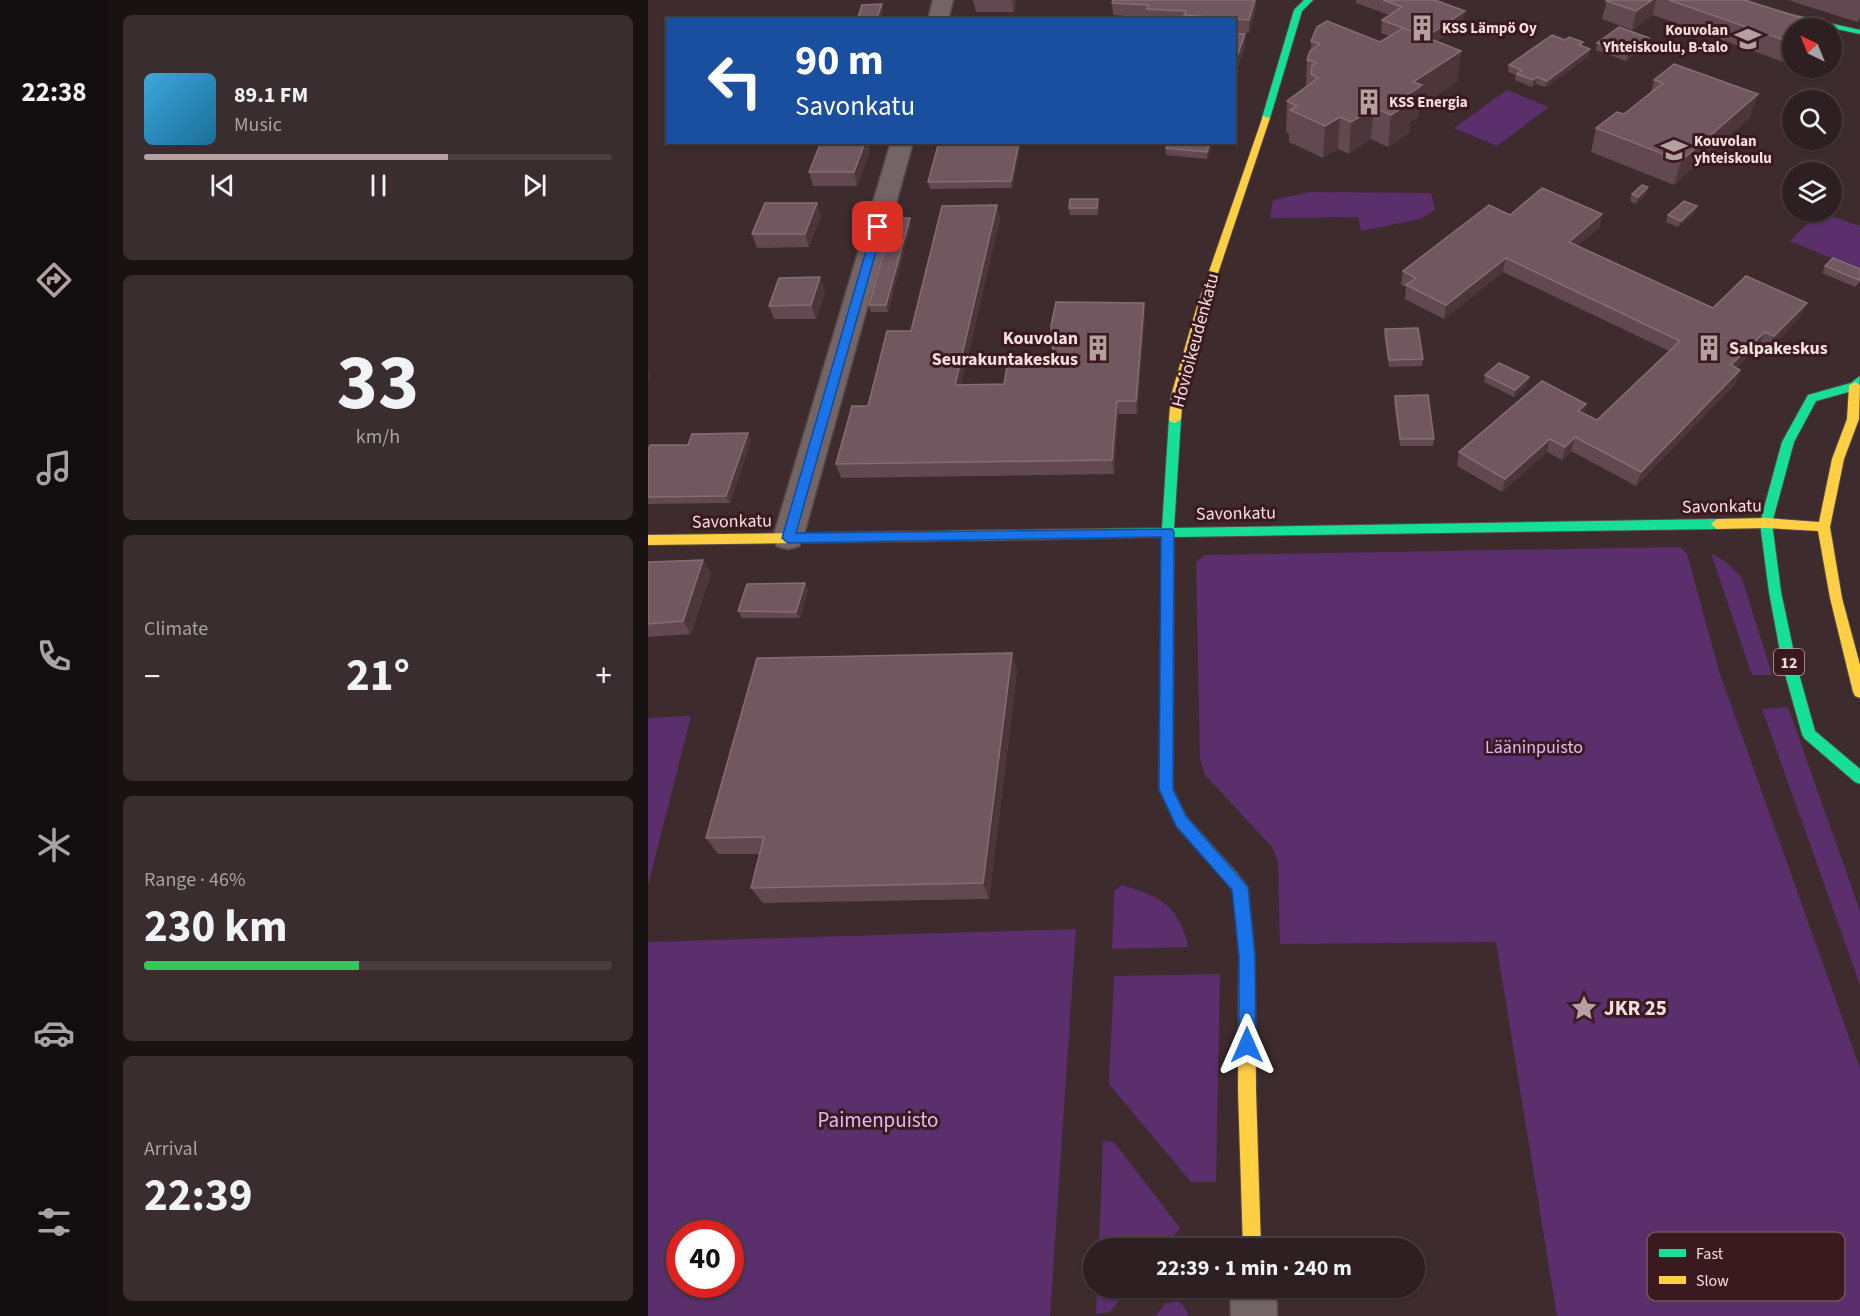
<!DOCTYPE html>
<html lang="en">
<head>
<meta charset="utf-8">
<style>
  body { margin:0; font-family:"Source Sans 3",sans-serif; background:#3a2d2f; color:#f1f3f6; height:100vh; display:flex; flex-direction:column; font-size:22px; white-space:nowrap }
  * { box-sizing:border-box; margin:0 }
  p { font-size:20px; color:#a7a3a5 }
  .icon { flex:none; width:33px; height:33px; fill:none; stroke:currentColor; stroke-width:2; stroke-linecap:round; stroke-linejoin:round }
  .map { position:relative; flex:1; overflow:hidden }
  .drawer { display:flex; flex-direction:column; gap:15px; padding:15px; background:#191213; width:540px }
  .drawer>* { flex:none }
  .hud { position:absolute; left:18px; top:18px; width:570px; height:126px; border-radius:0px; box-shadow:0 2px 4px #0004,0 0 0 2px #493e40; background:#1a4fa0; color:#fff; overflow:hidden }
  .needle { width:39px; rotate:317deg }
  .buttons { position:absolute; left:1134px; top:18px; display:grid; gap:12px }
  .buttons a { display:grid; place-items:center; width:60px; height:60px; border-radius:50%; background:#2e2022; box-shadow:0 2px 4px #0004,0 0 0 2px #493e40; font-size:30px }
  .speed { position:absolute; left:18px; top:1220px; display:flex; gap:12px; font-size:30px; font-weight:700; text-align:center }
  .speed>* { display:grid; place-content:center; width:78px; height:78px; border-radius:50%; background:#2e2022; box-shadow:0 2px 4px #0004,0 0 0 2px #493e40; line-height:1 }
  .speed .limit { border:9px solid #d22; background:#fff; color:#111 }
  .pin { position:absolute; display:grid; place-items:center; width:51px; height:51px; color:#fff; margin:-26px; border-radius:12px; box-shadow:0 3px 9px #0006 }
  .me { position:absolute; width:66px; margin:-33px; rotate:0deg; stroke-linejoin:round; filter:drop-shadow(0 0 4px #0008) }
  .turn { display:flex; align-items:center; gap:21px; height:126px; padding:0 30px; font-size:27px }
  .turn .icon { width:78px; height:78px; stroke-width:2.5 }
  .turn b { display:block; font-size:42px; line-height:51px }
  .big { font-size:45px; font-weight:700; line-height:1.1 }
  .drawer .tile { flex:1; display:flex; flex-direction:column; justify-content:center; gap:9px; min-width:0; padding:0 21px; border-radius:9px; background:#3a2d2f }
  .drawer .dial { align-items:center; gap:0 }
  .dial b { font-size:78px; line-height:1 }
  .song { display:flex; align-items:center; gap:18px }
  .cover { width:72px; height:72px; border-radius:9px; background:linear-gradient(135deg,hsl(200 70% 55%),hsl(200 70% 35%)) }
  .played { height:6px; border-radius:3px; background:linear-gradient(90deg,#b59fa1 65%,#493e40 65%) }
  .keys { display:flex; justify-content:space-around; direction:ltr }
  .heat { display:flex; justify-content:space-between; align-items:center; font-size:33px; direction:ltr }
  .charge { height:9px; border-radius:4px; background:linear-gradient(90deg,#34c759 46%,#493e40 0) }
  .trip { position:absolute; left:435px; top:1238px; width:342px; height:60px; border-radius:30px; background:#2e2022; box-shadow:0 2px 4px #0004,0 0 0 2px #493e40; font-weight:700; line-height:60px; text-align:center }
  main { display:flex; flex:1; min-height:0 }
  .dock { display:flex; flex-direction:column; width:108px; justify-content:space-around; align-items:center; background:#120d0e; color:#a7a3a5 }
  .dock .icon { width:42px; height:42px }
  .dock .selected { color:#b59fa1 }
  .dock b { font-size:27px; color:#f1f3f6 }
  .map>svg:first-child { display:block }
</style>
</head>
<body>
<main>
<nav class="dock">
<b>22:38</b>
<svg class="icon selected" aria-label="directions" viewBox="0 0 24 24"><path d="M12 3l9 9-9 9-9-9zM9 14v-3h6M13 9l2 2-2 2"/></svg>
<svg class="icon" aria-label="music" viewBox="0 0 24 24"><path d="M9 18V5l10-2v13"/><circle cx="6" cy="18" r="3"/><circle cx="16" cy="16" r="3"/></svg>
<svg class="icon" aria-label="phone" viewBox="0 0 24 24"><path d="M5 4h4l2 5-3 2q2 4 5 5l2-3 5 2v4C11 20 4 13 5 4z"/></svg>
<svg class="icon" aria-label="climate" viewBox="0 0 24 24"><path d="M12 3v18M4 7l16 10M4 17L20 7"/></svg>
<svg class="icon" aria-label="car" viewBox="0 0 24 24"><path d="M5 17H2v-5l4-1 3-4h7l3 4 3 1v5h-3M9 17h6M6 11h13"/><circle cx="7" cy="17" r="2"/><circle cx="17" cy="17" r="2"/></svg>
<svg class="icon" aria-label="filters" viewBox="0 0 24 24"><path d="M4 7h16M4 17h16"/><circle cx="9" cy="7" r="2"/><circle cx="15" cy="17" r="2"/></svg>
</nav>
<section class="drawer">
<div class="tile">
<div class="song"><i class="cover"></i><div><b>89.1 FM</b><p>Music</p></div></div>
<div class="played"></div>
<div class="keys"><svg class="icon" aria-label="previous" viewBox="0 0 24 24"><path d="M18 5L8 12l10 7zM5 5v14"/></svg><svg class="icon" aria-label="pause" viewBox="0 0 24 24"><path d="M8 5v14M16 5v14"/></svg><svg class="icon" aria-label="next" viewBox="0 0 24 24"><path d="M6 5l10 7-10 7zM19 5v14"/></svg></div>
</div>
<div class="tile dial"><b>33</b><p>km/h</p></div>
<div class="tile"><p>Climate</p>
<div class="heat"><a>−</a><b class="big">21°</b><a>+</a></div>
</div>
<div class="tile"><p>Range · 46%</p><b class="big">230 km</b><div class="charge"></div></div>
<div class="tile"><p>Arrival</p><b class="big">22:39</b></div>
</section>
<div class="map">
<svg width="1212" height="1316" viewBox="0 0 1212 1316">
  <rect width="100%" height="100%" fill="#3d2b2d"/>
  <!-- green -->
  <g fill="#5a2f6b" fill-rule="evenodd">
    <path d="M859,90L901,107L849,146L806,128Z"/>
    <path d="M662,192L783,193L787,210L772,219L713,231L710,217L622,218L625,200Z"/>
    <path d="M1171,212L1212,226V270L1142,241Z"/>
    <path d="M1032,547L1039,554L1072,674L1212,1068V1316H909L848,942L632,944L630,862L624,847L557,775L552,759L548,562L557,555Z"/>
    <path d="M1063,553L1078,562L1094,578L1124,675H1104Z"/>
    <path d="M1140,707L1212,911V985L1114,709Z"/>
    <path d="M43,716L0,886V718Z"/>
    <path d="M474,885C513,897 531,905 540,947L464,949L466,891Z"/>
    <path d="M428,929L402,1316H0V942ZM32,1233H82V1284H32Z"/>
    <path d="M572,974L568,1182H543L461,1084L466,976Z"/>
    <path d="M455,1141L466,1142L532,1228L515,1248H451Z"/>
    <path d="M449,1287H482L462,1312L448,1314Z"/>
    <path d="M529,1301L535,1305L541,1316H507L518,1303Z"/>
  </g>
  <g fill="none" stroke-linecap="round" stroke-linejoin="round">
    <!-- street casing -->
    <g stroke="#59494b" stroke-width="3">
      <g id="street">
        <path d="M285,0H305L300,20H280Z"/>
        <path d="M243,142H265L155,538L151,546L140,549L129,546L125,538Z"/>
        <path d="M582,1287H628L629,1316H583Z"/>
      </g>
    </g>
    <!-- fast casing -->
    <g stroke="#59494b" stroke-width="2">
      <g id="fast">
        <path d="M656,0H665L654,11L622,118L615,120L614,118L646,10Z"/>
        <path d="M1085,0H1097L1137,13L1212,30V34L1132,17Z"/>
        <path d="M1212,376L1211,389L1168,401L1146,442L1124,523L1133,592L1149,667L1167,731L1212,769V784L1207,782L1156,738L1154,734L1135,667L1121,592L1112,523L1134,442L1160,395L1203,383Z"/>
        <path d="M527,415L533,419L526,528L1069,519L1075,524L1069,529L526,537L525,789L538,816L588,872L591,877L588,882L583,884L578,882L528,826L511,789L514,537L362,540L356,535L362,530L514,528L521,419Z"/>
      </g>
    </g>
    <!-- slow casing -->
    <g stroke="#59494b" stroke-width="2">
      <g id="slow">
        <path d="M615,116L622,118L559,306L535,396L533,419L527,423L523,422L521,419L523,396L549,306Z"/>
        <path d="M1207,382L1212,385L1211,419L1196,459L1182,527L1194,598L1212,665V698L1207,696L1205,692L1182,598L1170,531L1118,528L1069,529L1063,524L1069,519L1118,518L1171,522L1184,459L1199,419L1201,386Z"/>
        <path d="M362,530L368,535L362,540L0,545V535Z"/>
        <path d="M583,870L588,872L600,887L607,956L608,1090L613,1248H595L590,1090L591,956L585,890L575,877L578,872Z"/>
      </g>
    </g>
    <!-- street -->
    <use href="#street" fill="#736566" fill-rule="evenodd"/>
    <!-- fast -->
    <use href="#fast" fill="#16e098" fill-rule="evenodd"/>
    <!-- slow -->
    <use href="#slow" fill="#ffcf43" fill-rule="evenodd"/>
  </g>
  <!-- wall -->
  <g fill="#614851">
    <path d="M325,0H368L366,12H328Z"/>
    <path d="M465,0H608V9L601,33L586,32V20H500V18L465,15L464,3Z"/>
    <path d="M708,0H787L815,24L789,41L813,51L809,82L771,107L770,117L762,122L761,133L740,147L723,139L701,154L690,149L675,158L641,142V134L638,132L639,101L658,87L659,60L663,50V41L732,42L742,36L733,33L734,20L741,15L708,3Z"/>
    <path d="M959,0H1096L1189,29L1184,44V28H1144V65L1005,15L984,30L954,19Z"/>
    <path d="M1140,0H1212V19L1209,22Z"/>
    <path d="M235,11L232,20H210V17Z"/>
    <path d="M917,40L935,42L934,47L942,49L941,56L898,87L888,84L884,87L867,80L868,75L860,72L861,65Z"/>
    <path d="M949,43L1000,44L978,61L948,50Z"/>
    <path d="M1006,80L1110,94L1101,118L1026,185L943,152L948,128L976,114L1003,93Z"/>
    <path d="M173,142H219L222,151L209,186H165L161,172Z"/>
    <path d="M373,142L364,188L282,189L280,182Z"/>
    <path d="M565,142L559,159L518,155V148Z"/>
    <path d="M1000,187L998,194L988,204L982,201L984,194Z"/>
    <path d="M451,206L450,215H422L421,208Z"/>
    <path d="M1047,213L1030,227L1018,222L1020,215Z"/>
    <path d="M954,214L951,228L929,246L1065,308L1153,316L1120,350L1111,345L1088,368L1092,370L1087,384L988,486L923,451L914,460L899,452L854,492L809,466L811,452L938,404L936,414L949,420L1021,351L855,272L796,319L757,299L758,287L753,285L755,271L862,215Z"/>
    <path d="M173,216L161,247L109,248L104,234Z"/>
    <path d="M352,219L313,385L356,384L406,366L497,316L489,414H470L466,474L193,478L188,464L263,331Z"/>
    <path d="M263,225L240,312H223L221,305Z"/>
    <path d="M1177,266L1212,269V282L1207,287L1174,273Z"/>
    <path d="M177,291L168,319H126L121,306Z"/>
    <path d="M737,329L775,359L774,366L741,367L736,336Z"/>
    <path d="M837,375L881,377L879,384L866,397L836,382Z"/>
    <path d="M747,396L786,439L785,446H752L746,403Z"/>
    <path d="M103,440L82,503L0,504V450L40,445Z"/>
    <path d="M55,560L63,573L43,634L0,637V562Z"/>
    <path d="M157,583L160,590L152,618H94L90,611Z"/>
    <path d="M364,653L369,671L341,899L115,903L103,888L112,854H70L58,838Z"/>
  </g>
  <!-- shaded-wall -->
  <g fill="#4c363c">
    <path d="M364,0H368L366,12Z"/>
    <path d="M607,0H608V9L601,33V20Z"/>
    <path d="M1004,0H1008L1005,15L984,30L988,11Z"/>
    <path d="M234,4L235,11L232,20H230L229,17Z"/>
    <path d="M817,11L815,24L777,50L778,37Z"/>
    <path d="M1189,29L1184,44V34Z"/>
    <path d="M597,34V47L586,79V65Z"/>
    <path d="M1001,38L1000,44L978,61L980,54Z"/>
    <path d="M942,49L941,56L898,87L899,81Z"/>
    <path d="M813,51L809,82L771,107L770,117L762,122L761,133L740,147L743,115L765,82Z"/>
    <path d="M889,77L888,84L884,87L885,80Z"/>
    <path d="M1110,94L1101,118L1026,185L1033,161Z"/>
    <path d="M726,108L723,139L701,154L703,122Z"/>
    <path d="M692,117L690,149L675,158L677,126Z"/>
    <path d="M217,142H219L222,151L209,186L206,172Z"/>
    <path d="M371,142H373L364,188L363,181Z"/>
    <path d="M562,142H565L559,159V152Z"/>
    <path d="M1000,187L998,194L988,204L990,197Z"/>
    <path d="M450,199L451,206L450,215L449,208Z"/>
    <path d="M169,203L173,216L161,247L157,234Z"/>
    <path d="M349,205L352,219L310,398L307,385Z"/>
    <path d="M1049,206L1047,213L1030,227L1033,221Z"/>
    <path d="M954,214L951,228L917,255L921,242Z"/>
    <path d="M262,218L263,225L240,312L238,305Z"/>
    <path d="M858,258L855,272L796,319L798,305Z"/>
    <path d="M172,277L177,291L168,319L163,305Z"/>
    <path d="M496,303L497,316L489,414L488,401Z"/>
    <path d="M1159,303L1153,316L1120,350L1126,336Z"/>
    <path d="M1117,332L1111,345L1077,379L1083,365Z"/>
    <path d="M1092,370L1087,384L988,486L993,472Z"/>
    <path d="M0,371L2,376L0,381Z"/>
    <path d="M881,377L879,384L866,397L867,390Z"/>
    <path d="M469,401L470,414L466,474L464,460Z"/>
    <path d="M938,404L935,417L930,411Z"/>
    <path d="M100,433L103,440L82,503L78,496Z"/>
    <path d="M927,437L923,451L914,460L917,447Z"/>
    <path d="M902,439L899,452L854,492L857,479Z"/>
    <path d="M55,560L63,573L43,634L35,621Z"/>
    <path d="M157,583L160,590L152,618L148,612Z"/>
    <path d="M364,653L369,671L341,899L335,883Z"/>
  </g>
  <!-- building -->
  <g fill="#715860" stroke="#866d74" stroke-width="1.5">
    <path d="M465,0H607L601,20L536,15L538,11L499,9L501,5L464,3Z"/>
    <path d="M735,0H787L817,11L778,37L734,20L754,7Z"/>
    <path d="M959,0H1004L988,11L958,1Z"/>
    <path d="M1021,0H1096L1189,29L1184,34V28H1144V43Z"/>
    <path d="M234,4L229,17H210L214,5Z"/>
    <path d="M679,21L732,42L755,28L813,51L765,82L774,85L755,98L764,101L743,115L726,108L703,122L692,117L677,126L642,110L649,106L639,101L670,78L663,74L664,66L668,63L659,60L662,51L672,44L663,41L669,27Z"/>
    <path d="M971,27L1001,38L980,54L949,43Z"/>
    <path d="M586,33L597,34L586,65Z"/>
    <path d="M904,35L917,40L921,37L935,42L931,45L942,49L899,81L889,77L885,80L869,74L874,70L861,65Z"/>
    <path d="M1026,64L1110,94L1033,161L948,128L969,112L976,114L1015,83L1006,80Z"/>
    <path d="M173,142H217L206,172H161Z"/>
    <path d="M291,142H371L363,181L280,182Z"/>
    <path d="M520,142H562L559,152L518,148Z"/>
    <path d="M994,185L1000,187L990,197L984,194Z"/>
    <path d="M894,188L954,214L921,242L1065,308L1098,276L1159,303L1126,336L1117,332L1099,349L1083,365L1092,370L993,472L927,437L917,447L902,439L857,479L811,452L894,381L938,404L930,411L949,420L1032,341L858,258L798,305L758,285L768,278L755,271L841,205L862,215Z"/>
    <path d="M422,199H450L449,208H421Z"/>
    <path d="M1036,201L1049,206L1033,221L1020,215Z"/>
    <path d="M117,203H169L157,234H104Z"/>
    <path d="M349,205L307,385L356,384L359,366H406L403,326L408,302L496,303L488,401H469L464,460L188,464L204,406H220L239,331H263L294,206Z"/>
    <path d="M245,218H262L238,305H221Z"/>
    <path d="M1185,258L1212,269V279L1211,280L1177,266Z"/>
    <path d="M172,277L163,305L121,306L131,278Z"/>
    <path d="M770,328L775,359L741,360L737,329Z"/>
    <path d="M851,363L881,377L867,390L837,375Z"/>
    <path d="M780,395L786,439H752L747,396Z"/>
    <path d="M100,433L78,496L0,497V450L2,445H40L44,434Z"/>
    <path d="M55,560L35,621L0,624V562Z"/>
    <path d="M157,583L148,612L90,611L99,584Z"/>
    <path d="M364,653L335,883L103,888L116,837L58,838L109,658Z"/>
  </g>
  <!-- route -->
  <path fill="#1a73e8" stroke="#114b97" stroke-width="1.5" d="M230,224L235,227L148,533L524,529L526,532L525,789L538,816L600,887L607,956L608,1045L605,1051L599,1053L593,1051L591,1045V956L584,890L528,826L511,789L513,537L140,543L134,538L225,227Z"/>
  <!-- icons -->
  <defs>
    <g id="building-bare" transform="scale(2.07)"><path d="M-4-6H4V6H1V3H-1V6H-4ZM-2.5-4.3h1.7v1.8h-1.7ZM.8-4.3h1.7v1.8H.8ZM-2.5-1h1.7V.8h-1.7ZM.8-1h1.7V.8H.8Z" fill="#b59fa1" stroke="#3a1a1e" stroke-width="2.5" paint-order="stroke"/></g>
    <g id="school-bare" transform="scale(2.07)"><path d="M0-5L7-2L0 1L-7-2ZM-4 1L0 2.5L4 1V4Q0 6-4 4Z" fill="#b59fa1" stroke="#3a1a1e" stroke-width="2.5" paint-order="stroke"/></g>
    <g id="sight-bare" transform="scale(2.07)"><path d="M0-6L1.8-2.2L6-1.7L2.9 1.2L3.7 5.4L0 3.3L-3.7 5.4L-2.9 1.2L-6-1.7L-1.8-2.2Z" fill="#b59fa1" stroke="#3a1a1e" stroke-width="2.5" paint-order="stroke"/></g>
  </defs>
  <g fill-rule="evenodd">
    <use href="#building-bare" x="774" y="28"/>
    <use href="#school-bare" x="1100" y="39"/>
    <use href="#building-bare" x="721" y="102"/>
    <use href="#school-bare" x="1026" y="150"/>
    <use href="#building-bare" x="450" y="348"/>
    <use href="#building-bare" x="1061" y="348"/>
    <use href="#sight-bare" x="936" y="1008"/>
  </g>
  <g text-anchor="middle" stroke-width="6" stroke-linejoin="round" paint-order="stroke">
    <!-- far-poi labels -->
    <g font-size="15" font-weight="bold" fill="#f5dee0" stroke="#3a1a1e" text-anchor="start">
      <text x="794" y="33">KSS Lämpö Oy</text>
      <text x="1080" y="35" text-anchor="end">Kouvolan<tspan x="1080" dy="17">Yhteiskoulu, B-talo</tspan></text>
      <text x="741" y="107">KSS Energia</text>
      <text x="1046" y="146">Kouvolan<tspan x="1046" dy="17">yhteiskoulu</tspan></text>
    </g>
    <!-- shield labels -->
    <rect fill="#3a1a1e" stroke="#bda3a6" stroke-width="1.5" x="1126" y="649" width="30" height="26" rx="4.5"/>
    <g font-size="16" font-weight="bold" fill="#f5dee0">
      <text x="1141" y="668">12</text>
    </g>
    <!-- poi labels -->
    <g font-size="18" font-weight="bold" fill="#f5dee0" stroke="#3a1a1e" text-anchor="end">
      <text x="430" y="344">Kouvolan<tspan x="430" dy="21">Seurakuntakeskus</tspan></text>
      <text x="1081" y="354" text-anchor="start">Salpakeskus</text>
    </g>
    <!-- street labels -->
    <g font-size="18" fill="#f5dee0" stroke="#3a1a1e">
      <text transform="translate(547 340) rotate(-75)" y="6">Hovioikeudenkatu</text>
      <text transform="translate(1074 506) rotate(-1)" y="6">Savonkatu</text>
      <text transform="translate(588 513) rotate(-1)" y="6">Savonkatu</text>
      <text transform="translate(84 521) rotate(-1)" y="6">Savonkatu</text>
    </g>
    <!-- park labels -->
    <g font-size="18" fill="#e0b9f5" stroke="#3a1a1e">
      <text x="886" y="753">Lääninpuisto</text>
    </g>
    <!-- near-poi labels -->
    <g font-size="21" font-weight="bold" fill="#f5dee0" stroke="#3a1a1e" text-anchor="start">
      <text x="956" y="1015">JKR 25</text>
    </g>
    <!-- near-park labels -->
    <g font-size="21" fill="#e0b9f5" stroke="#3a1a1e">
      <text x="230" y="1127">Paimenpuisto</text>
    </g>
  </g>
  <!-- legend -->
  <rect x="999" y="1232" width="198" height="69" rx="9" fill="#3a1a1e" stroke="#725558" stroke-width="1.5"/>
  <rect x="1011" y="1249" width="27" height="8" fill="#16e098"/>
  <rect x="1011" y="1276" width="27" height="8" fill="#ffcf43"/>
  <g font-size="16" fill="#f5dee0">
    <text x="1048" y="1259">Fast</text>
    <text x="1048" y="1286">Slow</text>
  </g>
</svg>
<div class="buttons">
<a><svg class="needle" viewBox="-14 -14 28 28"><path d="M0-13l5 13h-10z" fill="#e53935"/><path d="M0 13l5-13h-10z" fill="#a7a3a5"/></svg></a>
<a><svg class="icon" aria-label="search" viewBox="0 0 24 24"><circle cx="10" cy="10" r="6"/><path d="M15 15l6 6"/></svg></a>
<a><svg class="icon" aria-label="layers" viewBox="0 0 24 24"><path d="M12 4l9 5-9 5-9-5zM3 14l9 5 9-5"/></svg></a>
</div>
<div class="speed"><div class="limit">40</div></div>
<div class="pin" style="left:230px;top:227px;background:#d93025"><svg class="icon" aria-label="arrive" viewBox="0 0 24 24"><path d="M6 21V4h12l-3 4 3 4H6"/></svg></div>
<svg class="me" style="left:599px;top:1045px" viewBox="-20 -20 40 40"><path d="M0-17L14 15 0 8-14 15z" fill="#1a73e8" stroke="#fff" stroke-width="4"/></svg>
<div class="trip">22:39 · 1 min · 240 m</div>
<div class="hud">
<div class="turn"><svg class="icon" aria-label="left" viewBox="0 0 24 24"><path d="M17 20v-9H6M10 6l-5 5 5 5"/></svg><div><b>90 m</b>Savonkatu</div></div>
</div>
</div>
</main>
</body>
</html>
